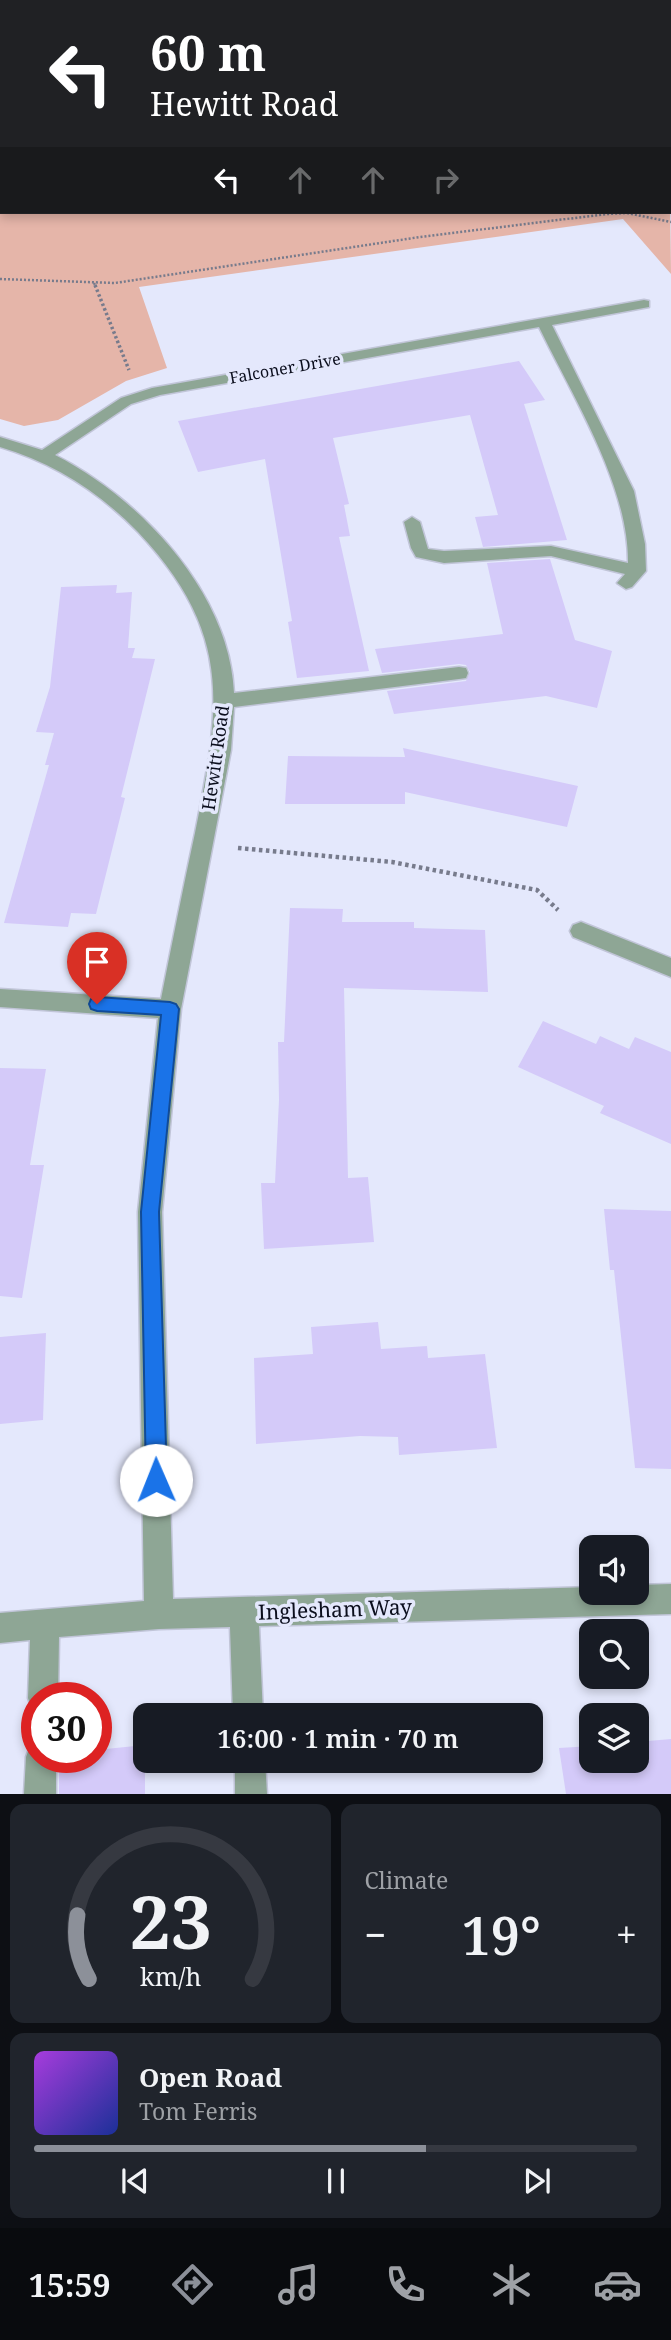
<!DOCTYPE html>
<html lang="en">
<head>
<meta charset="utf-8">
<style>
  body { margin:0; font-family:"Noto Serif",serif; background:#20242c; color:#f1f3f6; height:100vh; display:flex; flex-direction:column; font-size:26px; white-space:nowrap }
  * { box-sizing:border-box; margin:0 }
  p { font-size:23px; color:#9ea1a6 }
  .icon { flex:none; width:38px; height:38px; fill:none; stroke:currentColor; stroke-width:2; stroke-linecap:round; stroke-linejoin:round }
  .map { position:relative; height:1794px; overflow:hidden }
  .drawer { display:flex; flex-direction:column; gap:10px; padding:10px; background:#0d0f14; flex:1 }
  .drawer>* { flex:none }
  .top-card { position:absolute; left:0px; top:0px; width:672px; height:214px; box-shadow:0 4px 10px #0003; background:#202124; color:#fff; overflow:hidden }
  .buttons { position:absolute; left:579px; top:1535px; display:grid; gap:14px }
  .buttons a { display:grid; place-items:center; width:70px; height:70px; border-radius:14px; background:#171b24; box-shadow:0 4px 10px #0003; font-size:35px }
  .speed { position:absolute; left:21px; top:1682px; display:flex; gap:14px; font-size:35px; font-weight:700; text-align:center }
  .speed>* { display:grid; place-content:center; width:91px; height:91px; border-radius:50%; background:#171b24; box-shadow:0 4px 10px #0003; line-height:1 }
  .speed .limit { border:10px solid #d22; background:#fff; color:#111 }
  .pin { position:absolute; display:grid; place-items:center; width:60px; height:60px; color:#fff; margin:-72px -30px; border-radius:50% 50% 50% 0; rotate:-45deg; box-shadow:0 0 7px #0007 }
  .pin .icon { rotate:45deg }
  .me { position:absolute; width:77px; margin:-38px; rotate:359deg; stroke-linejoin:round; filter:drop-shadow(0 0 5px #0008) }
  .turn { display:flex; align-items:center; gap:24px; height:147px; padding:0 35px; font-size:32px }
  .turn .icon { width:91px; height:91px; stroke-width:2.5 }
  .turn b { display:block; font-size:49px; line-height:60px }
  .lanes { display:flex; align-items:center; height:66px; padding:0 35px; background:#0003; justify-content:center; gap:35px; direction:ltr }
  .lanes .off { opacity:.35 }
  .big { font-size:52px; font-weight:600; line-height:1.1 }
  .drawer .widget { flex:1; display:flex; flex-direction:column; justify-content:center; gap:10px; min-width:0; padding:0 24px; border-radius:14px; background:#20242c }
  .drawer .dial { align-items:center; gap:0 }
  .dial svg { height:182px; overflow:visible; fill:none; stroke:#363941; stroke-width:7; stroke-linecap:round; text-anchor:middle }
  .dial text { fill:#f1f3f6; stroke:none }
  .song { display:flex; align-items:center; gap:21px }
  .cover { width:84px; height:84px; border-radius:10px; background:linear-gradient(135deg,hsl(280 70% 55%),hsl(230 70% 35%)) }
  .played { height:7px; border-radius:4px; background:linear-gradient(90deg,#8c9099 65%,#363941 65%) }
  .keys { display:flex; justify-content:space-around; direction:ltr }
  .heat { display:flex; justify-content:space-between; align-items:center; font-size:38px; direction:ltr }
  .drawer .tiles { flex:1; display:grid; gap:10px; grid-template-columns:1fr 1fr }
  .widget:last-child { grid-column:span 2 }
  .trip { position:absolute; left:133px; top:1703px; width:410px; height:70px; border-radius:14px; background:#171b24; box-shadow:0 4px 10px #0003; font-weight:600; line-height:70px; text-align:center }
  .dock { display:flex; height:112px; justify-content:space-around; align-items:center; background:#090b0e; color:#9ea1a6 }
  .dock .icon { width:49px; height:49px }
  .dock .on { color:#8c9099 }
  .dock b { font-size:32px; color:#f1f3f6 }
  .map>svg:first-child { display:block }
</style>
</head>
<body>
<div class="map">
<svg width="671" height="1794" viewBox="0 0 671 1794">
  <rect width="100%" height="100%" fill="#e4e8fc"/>
  <!-- green -->
  <g fill="#e5b5a9">
    <path d="M0,0L8,2H2V212H670V199L671,274L623,219L139,287L167,368L126,381L58,420L24,426L0,419Z"/>
    <path d="M184,0H578L571,2Z"/>
  </g>
  <!-- building -->
  <g fill="#d4caf9">
    <path d="M519,361L545,400L524,404L567,540L483,547L475,517L498,515L470,415L333,438L349,504L344,505L350,536L339,537L369,671L297,678L288,622L292,621L265,459L198,472L178,421Z"/>
    <path d="M550,559L575,640L612,651L597,708L546,696L394,714L387,691L466,681L470,672L466,665L459,664L382,673L375,649L503,634L487,563Z"/>
    <path d="M117,585L116,593L132,592L128,648H135L132,658L155,659L121,797L125,798L96,914L71,913L68,927L4,923L49,765H45L54,733L36,732L50,687L61,587Z"/>
    <path d="M403,748L578,786L567,827L405,792V804H285L288,756L405,757Z"/>
    <path d="M290,908L343,909L342,922H414V928L485,930L488,992L344,988L348,1178L368,1177L374,1242L264,1249L261,1183H275L279,1100L278,1042H284Z"/>
    <path d="M543,1021L596,1044L600,1036L629,1049L635,1037L671,1052V1144L600,1113L604,1106L518,1067Z"/>
    <path d="M0,1068L46,1069L30,1165H44L22,1298L0,1296Z"/>
    <path d="M604,1209L671,1211V1469L635,1468L614,1270H610Z"/>
    <path d="M378,1322L381,1349L427,1346L428,1358L485,1354L497,1448L399,1455L398,1437L360,1436L256,1444L254,1358L313,1354L311,1327Z"/>
    <path d="M46,1333L43,1420L0,1424V1337Z"/>
    <path d="M671,1739V1794H566L559,1748L592,1746V1760H637V1742Z"/>
    <path d="M145,1745V1794H59V1757H96V1750Z"/>
  </g>
  <g fill="none" stroke-linecap="round" stroke-linejoin="round">
    <!-- minor casing -->
    <g stroke="#c1c5d8" stroke-width="3">
      <g id="minor">
        <path d="M644,300L649,301V307L552,325L634,491L645,544L646,571L632,587L626,589L617,583L625,574L551,556L444,563L416,557L411,548L404,522L412,517L420,522L428,549L444,551L551,546L628,563C629,486 573,397 539,327L160,395L131,404L55,455C140,498 230,593 234,693L459,667L466,668L468,673L466,678L459,679L234,707L231,750L181,1009L162,1212L173,1599L592,1587V1592H637V1585L671,1584V1614L259,1626L263,1715H233L230,1627L159,1629L59,1637L58,1698H37V1711L32,1709L28,1698L30,1640L0,1643V1613L144,1601L138,1212L158,1018L0,1007V989L161,999C172,944 183,888 195,833C220,707 234,634 138,532C99,492 54,463 0,447V437L42,450L121,398L152,388Z"/>
        <path d="M581,922L671,958V977L573,937L570,931L573,925Z"/>
        <path d="M37,1743V1757H56V1794H24L26,1757L30,1746Z"/>
        <path d="M235,1760H265L267,1794H235Z"/>
      </g>
    </g>
    <!-- path-far2 -->
    <g stroke="#777b8c" stroke-width="2.5" stroke-dasharray="2 2" stroke-linecap="butt">
      <path d="M0,279L115,283L420,237L607,214L627,213L671,222"/>
      <path d="M94,283L96,287"/>
    </g>
    <!-- path-far1 -->
    <path stroke="#777b8c" stroke-width="3.5" stroke-dasharray="2.5 2.5" stroke-linecap="butt" d="M95,285L129,370"/>
    <!-- path -->
    <path stroke="#777b8c" stroke-width="4.5" stroke-dasharray="3.5 3.5" stroke-linecap="butt" d="M238,848L392,862L537,890L558,910"/>
    <!-- minor -->
    <use href="#minor" fill="#8ea695" fill-rule="evenodd"/>
  </g>
  <!-- route -->
  <path fill="#1a73e8" stroke="#114b97" stroke-width="2" d="M97,997L170,1002L176,1004L179,1009L159,1212L167,1480L164,1488L156,1491L149,1488L146,1480L141,1212L161,1015L97,1011L91,1009L89,1004L91,999Z"/>
  <g text-anchor="middle" stroke-width="7" stroke-linejoin="round" paint-order="stroke">
    <!-- far-street labels -->
    <g font-size="16" fill="#0b0e1d" stroke="#e4e8fc">
      <text transform="translate(285 368) rotate(-10)" y="6">Falconer Drive</text>
    </g>
    <!-- street labels -->
    <g font-size="18" fill="#0b0e1d" stroke="#e4e8fc">
      <text transform="translate(216 758) rotate(-82)" y="6">Hewitt Road</text>
    </g>
    <!-- near-street labels -->
    <g font-size="21" fill="#0b0e1d" stroke="#e4e8fc">
      <text transform="translate(335 1610) rotate(-2)" y="7">Inglesham Way</text>
    </g>
  </g>
</svg>
<div class="buttons">
<a><svg class="icon" aria-label="sound" viewBox="0 0 24 24"><path d="M4 9h4l5-4v14l-5-4H4zM17 9q2 3 0 6"/></svg></a>
<a><svg class="icon" aria-label="search" viewBox="0 0 24 24"><circle cx="10" cy="10" r="6"/><path d="M15 15l6 6"/></svg></a>
<a><svg class="icon" aria-label="layers" viewBox="0 0 24 24"><path d="M12 4l9 5-9 5-9-5zM3 14l9 5 9-5"/></svg></a>
</div>
<div class="speed"><div class="limit">30</div></div>
<div class="pin" style="left:97px;top:1004px;background:#d93025"><svg class="icon" aria-label="arrive" viewBox="0 0 24 24"><path d="M6 21V4h12l-3 4 3 4H6"/></svg></div>
<svg class="me" style="left:156px;top:1480px" viewBox="-20 -20 40 40"><circle r="19" fill="#fff"/><path d="M0-13L10 11 0 6-10 11z" fill="#1a73e8"/></svg>
<div class="trip">16:00 · 1 min · 70 m</div>
<div class="top-card">
<div class="turn"><svg class="icon" aria-label="left" viewBox="0 0 24 24"><path d="M17 20v-9H6M10 6l-5 5 5 5"/></svg><div><b>60 m</b>Hewitt Road</div></div>
<div class="lanes"><svg class="icon" aria-label="left" viewBox="0 0 24 24"><path d="M17 20v-9H6M10 6l-5 5 5 5"/></svg><svg class="icon off" aria-label="ahead" viewBox="0 0 24 24"><path d="M12 20V5M6 11l6-6 6 6"/></svg><svg class="icon off" aria-label="ahead" viewBox="0 0 24 24"><path d="M12 20V5M6 11l6-6 6 6"/></svg><svg class="icon off" aria-label="right" viewBox="0 0 24 24"><path d="M7 20v-9h11M14 6l5 5-5 5"/></svg></div>
</div>
</div>
<section class="drawer">
<div class="tiles">
<div class="widget dial"><svg viewBox="0 0 100 80">
<path d="M14 69A42 42 0 1 1 86 69"/>
<path d="M14 69A42 42 0 0 1 9 41" stroke="#8c9099"/>
<text x="50" y="56" font-size="32" font-weight="700">23</text>
<text x="50" y="72" font-size="11">km/h</text>
</svg></div>
<div class="widget"><p>Climate</p>
<div class="heat"><a>−</a><b class="big">19°</b><a>+</a></div>
</div>
<div class="widget">
<div class="song"><i class="cover"></i><div><b>Open Road</b><p>Tom Ferris</p></div></div>
<div class="played"></div>
<div class="keys"><svg class="icon" aria-label="previous" viewBox="0 0 24 24"><path d="M18 5L8 12l10 7zM5 5v14"/></svg><svg class="icon" aria-label="pause" viewBox="0 0 24 24"><path d="M8 5v14M16 5v14"/></svg><svg class="icon" aria-label="next" viewBox="0 0 24 24"><path d="M6 5l10 7-10 7zM19 5v14"/></svg></div>
</div>
</div>
</section>
<nav class="dock">
<b>15:59</b>
<svg class="icon on" aria-label="directions" viewBox="0 0 24 24"><path d="M12 3l9 9-9 9-9-9zM9 14v-3h6M13 9l2 2-2 2"/></svg>
<svg class="icon" aria-label="music" viewBox="0 0 24 24"><path d="M9 18V5l10-2v13"/><circle cx="6" cy="18" r="3"/><circle cx="16" cy="16" r="3"/></svg>
<svg class="icon" aria-label="phone" viewBox="0 0 24 24"><path d="M5 4h4l2 5-3 2q2 4 5 5l2-3 5 2v4C11 20 4 13 5 4z"/></svg>
<svg class="icon" aria-label="climate" viewBox="0 0 24 24"><path d="M12 3v18M4 7l16 10M4 17L20 7"/></svg>
<svg class="icon" aria-label="car" viewBox="0 0 24 24"><path d="M5 17H2v-5l4-1 3-4h7l3 4 3 1v5h-3M9 17h6M6 11h13"/><circle cx="7" cy="17" r="2"/><circle cx="17" cy="17" r="2"/></svg>
</nav>
</body>
</html>
